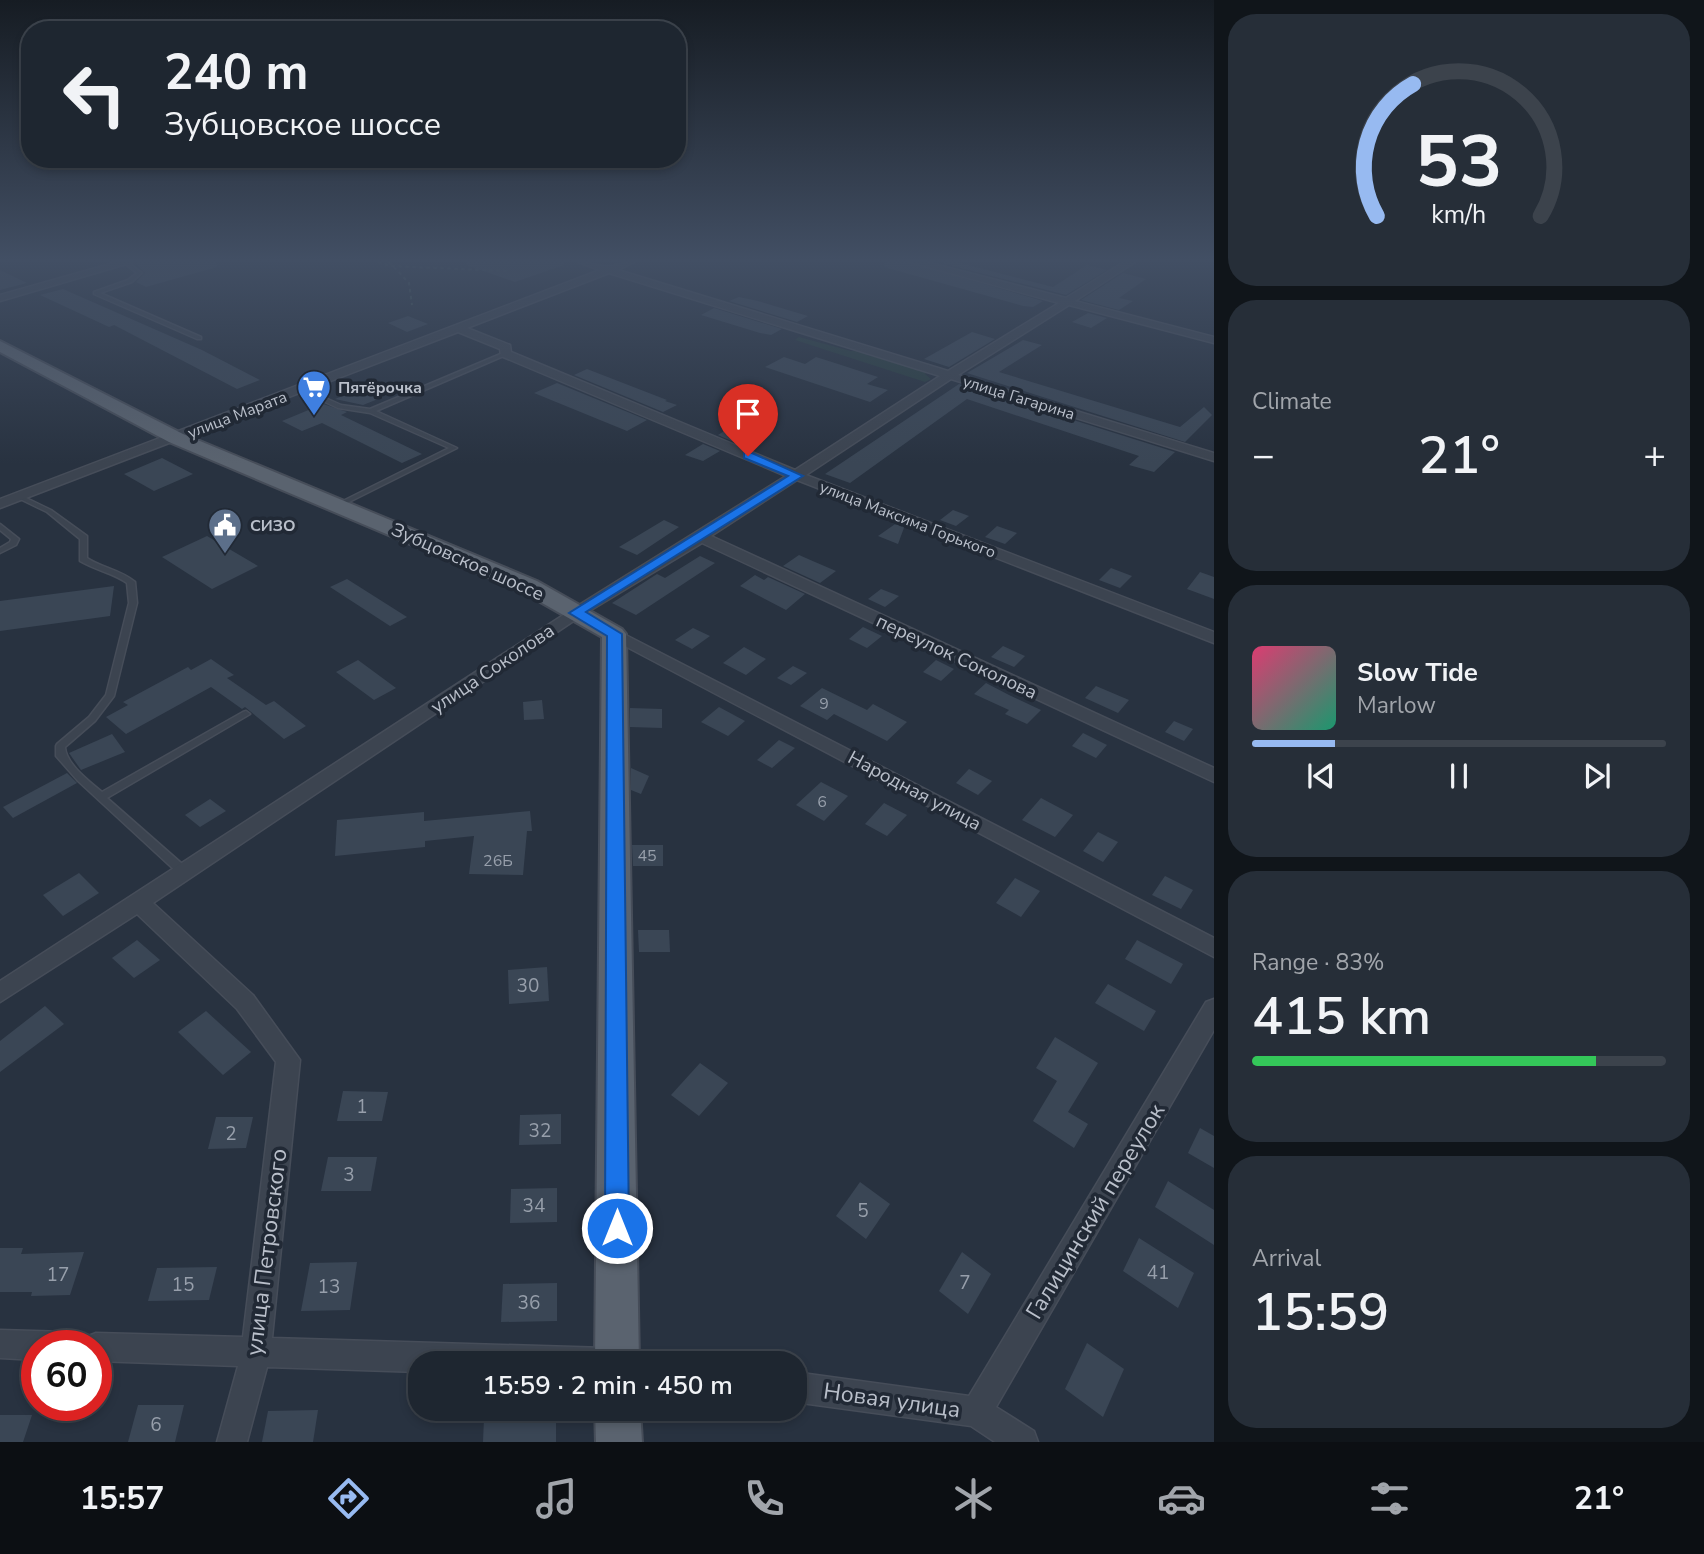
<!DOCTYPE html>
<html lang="en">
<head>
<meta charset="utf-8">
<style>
  body { margin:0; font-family:"Nunito Sans",sans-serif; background:#262e38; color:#f1f3f6; height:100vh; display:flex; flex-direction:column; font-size:26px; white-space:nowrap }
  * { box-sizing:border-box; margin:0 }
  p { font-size:23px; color:#a1a5ab }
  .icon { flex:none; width:38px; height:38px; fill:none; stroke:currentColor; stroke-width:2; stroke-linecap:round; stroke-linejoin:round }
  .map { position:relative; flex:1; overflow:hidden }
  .sheet { display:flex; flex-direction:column; gap:14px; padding:14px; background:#10151a; width:490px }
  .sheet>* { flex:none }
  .hud { position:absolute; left:21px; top:21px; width:665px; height:147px; border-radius:28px; box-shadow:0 4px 10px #0003,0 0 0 2px #3c434c; background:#1e2630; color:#f1f3f6; overflow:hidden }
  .speed { position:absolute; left:21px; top:1330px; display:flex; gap:14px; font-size:35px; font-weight:700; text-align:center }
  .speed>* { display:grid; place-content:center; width:91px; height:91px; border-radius:50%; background:#1e2630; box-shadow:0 4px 10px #0003,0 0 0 2px #3c434c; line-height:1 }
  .speed .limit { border:10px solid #d22; background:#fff; color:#111 }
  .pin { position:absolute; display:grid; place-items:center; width:60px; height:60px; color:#fff; margin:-72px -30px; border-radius:50% 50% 50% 0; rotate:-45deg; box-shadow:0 0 7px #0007 }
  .pin .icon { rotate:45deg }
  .me { position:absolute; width:77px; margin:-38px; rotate:0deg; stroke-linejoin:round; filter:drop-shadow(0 0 5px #0008) }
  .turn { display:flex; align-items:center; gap:24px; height:147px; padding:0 28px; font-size:32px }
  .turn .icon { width:91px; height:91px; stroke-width:2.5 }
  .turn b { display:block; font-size:49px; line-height:60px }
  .big { font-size:52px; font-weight:600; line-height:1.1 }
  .sheet .card { flex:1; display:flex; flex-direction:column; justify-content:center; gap:10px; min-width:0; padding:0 24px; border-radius:28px; background:#262e38 }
  .sheet .dial { align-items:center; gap:0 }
  .dial svg { height:182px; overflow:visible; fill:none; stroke:#3c434c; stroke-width:7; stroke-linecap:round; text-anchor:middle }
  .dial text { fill:#f1f3f6; stroke:none }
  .song { display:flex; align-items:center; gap:21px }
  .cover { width:84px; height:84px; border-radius:10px; background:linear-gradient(135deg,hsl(340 70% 55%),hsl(160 70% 35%)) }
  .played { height:7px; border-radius:4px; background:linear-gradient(90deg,#97baf1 20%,#3c434c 20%) }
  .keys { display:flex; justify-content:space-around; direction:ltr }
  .heat { display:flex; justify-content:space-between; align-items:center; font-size:38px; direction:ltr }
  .charge { height:10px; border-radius:5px; background:linear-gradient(90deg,#34c759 83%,#3c434c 0) }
  .trip { position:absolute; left:408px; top:1351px; width:399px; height:70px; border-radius:28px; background:#1e2630; box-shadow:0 4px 10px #0003,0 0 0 2px #3c434c; font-weight:600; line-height:70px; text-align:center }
  .tabs { display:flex; height:112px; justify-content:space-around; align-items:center; background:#0c0f13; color:#a1a5ab }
  .tabs .icon { width:49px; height:49px }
  .tabs .selected { color:#97baf1 }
  .tabs b { font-size:32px; color:#f1f3f6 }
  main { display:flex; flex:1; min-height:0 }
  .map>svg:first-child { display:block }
</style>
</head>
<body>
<main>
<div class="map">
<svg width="1214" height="1442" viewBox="0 0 1214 1442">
  <rect width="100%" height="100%" fill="#283240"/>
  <!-- green -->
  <path fill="#2a3e41" d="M799,337L851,351H863L869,356L883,357L928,371L925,374L931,379L925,382L795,340Z"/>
  <!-- building -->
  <g fill="#3a4655">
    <path d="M135,262H216L217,267L146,287L136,282L145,273Z"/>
    <path d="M466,262H564V265L515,282L466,265Z"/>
    <path d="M885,262H908L1043,301L1033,307L1023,306L884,267Z"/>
    <path d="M938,262H956L1053,287L1087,265L1107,270L1066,295Z"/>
    <path d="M0,270L27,283L0,290Z"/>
    <path d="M1123,273L1146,279L1119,298L1133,301L1119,310L1081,300Z"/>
    <path d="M63,289L202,350L260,380L237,389L114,325L109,327L40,295Z"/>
    <path d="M739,297L758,301L808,316L797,322L729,301Z"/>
    <path d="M714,308L782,329L771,335L760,333L701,315Z"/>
    <path d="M1088,313L1107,318L1091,328L1072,322Z"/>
    <path d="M408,316L428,324L407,332L388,323Z"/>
    <path d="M972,332L995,339L949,367L924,359Z"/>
    <path d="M1023,340L1042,345L999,372L1180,427L1204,407L1212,415L1185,442L967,373Z"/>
    <path d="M784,357L805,364L816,357L835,363L878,377L867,384L888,390L870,402L765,367Z"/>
    <path d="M587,369L667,400L665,401L677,405L663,412L574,375Z"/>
    <path d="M557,383L647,420L627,431L534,393Z"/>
    <path d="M959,384L1175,452L1154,472L1129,465L1139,456L967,399L850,483L825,474Z"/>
    <path d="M363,388L383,397L363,405L335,399Z"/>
    <path d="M323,404L347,412L341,415L422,454L402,463L322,423L302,431L282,421Z"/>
    <path d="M734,425L751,431L734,442L718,435Z"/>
    <path d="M703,444L720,451L703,461L685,455Z"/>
    <path d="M162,458L193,474L154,491L124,474Z"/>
    <path d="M953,510L969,516L956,526L940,520Z"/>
    <path d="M664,520L679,527L637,555L619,547Z"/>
    <path d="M898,522L905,525L898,544L878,536Z"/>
    <path d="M997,526L1017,533L1005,544L985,537Z"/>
    <path d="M207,536L258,566L212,589L162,557Z"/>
    <path d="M799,555L815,562L836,571L820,583L783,566Z"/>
    <path d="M700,556L715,563L636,615L612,603L657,574L665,578Z"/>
    <path d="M1111,568L1132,576L1120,588L1099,580Z"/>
    <path d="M1200,572L1214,577V599L1187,589Z"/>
    <path d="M755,575L764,580L768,577L805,594L786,610L740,586Z"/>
    <path d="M347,579L407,617L390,626L330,587Z"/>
    <path d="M114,586L110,616L0,631V601Z"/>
    <path d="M881,589L899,596L885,607L868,599Z"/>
    <path d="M863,627L882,636L867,648L849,639Z"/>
    <path d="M693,628L710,636L692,649L675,640Z"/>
    <path d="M1003,646L1025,656L1014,667L991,657Z"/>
    <path d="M744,647L766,659L746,675L723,663Z"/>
    <path d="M211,659L234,675L227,678L266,705L274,701L306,726L284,739L245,707L242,709L211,687L126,734L106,717L128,705L123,702L188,667L191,670Z"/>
    <path d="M358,660L396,688L374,700L336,672Z"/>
    <path d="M936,660L954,669L941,681L923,672Z"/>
    <path d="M793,666L807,673L791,685L777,678Z"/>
    <path d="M986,683L1009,695L1041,710L1027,724L1005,714L1009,710L974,694Z"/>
    <path d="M1096,686L1129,700L1118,713L1085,698Z"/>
    <path d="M822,688L867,710L873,704L907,722L887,741L834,714L827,720L800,706Z"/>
    <path d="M542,700L544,719L524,720L523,702Z"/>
    <path d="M719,707L745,721L728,736L701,722Z"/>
    <path d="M630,708L662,709V728L630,727Z"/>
    <path d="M1174,721L1193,729L1184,741L1165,732Z"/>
    <path d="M1083,733L1107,745L1096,758L1072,746Z"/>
    <path d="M112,734L125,752L81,770L69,753Z"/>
    <path d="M779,740L795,748L772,768L757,760Z"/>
    <path d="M631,768L649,776L641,794L631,790Z"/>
    <path d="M969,769L992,781L978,795L956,783Z"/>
    <path d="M67,773L77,783L13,818L3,807Z"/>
    <path d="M821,782L848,796L824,821L796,805Z"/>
    <path d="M1041,798L1073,815L1055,837L1022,820Z"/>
    <path d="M210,799L226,811L200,827L185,815Z"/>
    <path d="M884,803L907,815L887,836L865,824Z"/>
    <path d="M530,811L532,831H527L523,875L469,874L474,836L425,841V847L335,856L337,820L424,812V821Z"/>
    <path d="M1098,832L1118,842L1103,862L1083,851Z"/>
    <path d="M632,845H663V866H633Z"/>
    <path d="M79,873L99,893L63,916L43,895Z"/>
    <path d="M1165,876L1193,890L1181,909L1152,895Z"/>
    <path d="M1015,878L1040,891L1021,917L996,903Z"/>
    <path d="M638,930H669L670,952H639Z"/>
    <path d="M137,940L160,960L134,978L112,958Z"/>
    <path d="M1137,940L1183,964L1171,984L1125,959Z"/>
    <path d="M547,967L549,1001L509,1004L508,970Z"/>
    <path d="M1108,984L1156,1011L1144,1031L1095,1003Z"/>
    <path d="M45,1006L64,1024L0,1072V1041Z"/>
    <path d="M206,1011L251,1052L223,1075L178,1032Z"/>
    <path d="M1055,1037L1098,1063L1068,1112L1088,1124L1074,1148L1033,1121L1057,1081L1036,1068Z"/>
    <path d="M700,1063L728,1083L699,1116L671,1095Z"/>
    <path d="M343,1091L388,1092L382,1121H337Z"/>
    <path d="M561,1114V1144L519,1145L520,1115Z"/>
    <path d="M216,1117H253L246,1148L208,1149Z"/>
    <path d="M1200,1128L1214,1136V1168L1188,1153Z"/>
    <path d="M328,1157H377L371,1191H321Z"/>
    <path d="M1168,1181L1214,1210V1245L1155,1207Z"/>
    <path d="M860,1182L890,1204L866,1239L836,1216Z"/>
    <path d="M557,1188V1222L510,1223L511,1189Z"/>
    <path d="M1139,1238L1194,1273L1178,1308L1123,1271Z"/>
    <path d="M0,1248H23L21,1254L84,1252L70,1295L31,1296L32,1292H0Z"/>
    <path d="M962,1252L991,1274L968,1314L939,1291Z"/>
    <path d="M357,1262L350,1310L301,1311L310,1263Z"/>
    <path d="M217,1267L209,1300L148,1301L157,1268Z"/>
    <path d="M557,1283V1321L501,1322L503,1284Z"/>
    <path d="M1087,1343L1124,1369L1103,1417L1065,1389Z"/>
    <path d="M138,1405H184L175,1442H128Z"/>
    <path d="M318,1410L313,1442H262L268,1411Z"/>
    <path d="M0,1415H32L23,1442H0Z"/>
    <path d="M556,1416V1442H483L484,1418Z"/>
  </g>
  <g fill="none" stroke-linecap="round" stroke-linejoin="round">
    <!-- service casing -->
    <g stroke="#464d59" stroke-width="3">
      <g id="service">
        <path d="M123,262H127L142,273L132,282L100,293L201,337V339H197L94,294V292L128,280L137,273Z"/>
        <path d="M503,353L508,354L376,411L457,448L341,506H337V504L449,448L370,413L338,408L299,390V388H303L341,405L370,409Z"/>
        <path d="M20,495L51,510L87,536V558C102,568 121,570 135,582L137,603L114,696L95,721L65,747C66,764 89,781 102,792L243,712L246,711L250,714L107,798L189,870L190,873L189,876L185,877L181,876L78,781L56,756V746L57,744L89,717L106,695L129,603L127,583C113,573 95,570 80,561V539L47,512L18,498V496Z"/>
        <path d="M0,524L19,539L16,545L0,553V548L10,542L11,539L0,530Z"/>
      </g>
    </g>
    <!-- minor casing -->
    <g stroke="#464d59" stroke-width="3">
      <g id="minor">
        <path d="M117,262H133L0,301V295Z"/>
        <path d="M578,262C588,262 596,266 606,266C614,267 625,262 634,262L618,270L948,371L1059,303L910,262H926L1066,298L1124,262H1135L1075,301L1214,337V343L1069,305L958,375L1214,453V461L951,379L806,475L1214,632V643L797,480L711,536L1214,768V782L702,543L581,616L153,903L253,995L300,1060L272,1338L606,1348L616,1353L620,1363H420V1372L267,1367L247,1442H217L238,1366L96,1361V1346H82L86,1337L96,1333L243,1337L276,1062L237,1009L137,914L0,1002V981L571,610L786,476L501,356L500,349L458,332L0,508V499L600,270ZM609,273L940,376L795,470L511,352L510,345L467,328Z"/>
        <path d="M614,629L1214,938V957L608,637L606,634Z"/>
        <path d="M1214,999V1030L996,1407L1034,1431L1038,1442H995L971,1426L794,1402V1372L969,1396L1206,1002Z"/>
        <path d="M0,1330L67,1332L77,1336L81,1346H37V1360L0,1358Z"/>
      </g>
    </g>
    <!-- primary casing -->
    <g stroke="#464d59" stroke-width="4">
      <g id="primary">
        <path d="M0,341L183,434L537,581L622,629L626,634L639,1363H595L602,637L521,591L169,442L0,352Z"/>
        <path d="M595,1409H640L642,1442H596Z"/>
      </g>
    </g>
    <!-- path -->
    <g stroke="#435759" stroke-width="2" stroke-dasharray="3.5 3.5" stroke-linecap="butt">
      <path d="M378,262L390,266L507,271"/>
      <path d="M389,262L409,283L412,305"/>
    </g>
    <!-- service -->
    <use href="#service" fill="#3c4450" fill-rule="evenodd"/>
    <!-- minor -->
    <use href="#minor" fill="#3c4450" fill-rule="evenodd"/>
    <!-- primary -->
    <use href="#primary" fill="#5a636f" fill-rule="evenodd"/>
  </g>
  <!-- sky -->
  <linearGradient id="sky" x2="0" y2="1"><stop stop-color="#161c23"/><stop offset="0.56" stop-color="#424f64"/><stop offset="1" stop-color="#424f64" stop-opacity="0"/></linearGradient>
  <rect width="1214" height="464" fill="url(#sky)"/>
  <!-- route -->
  <path fill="#1a73e8" stroke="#114b97" stroke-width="2" d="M744,453H752L803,476L586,612L622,634L629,1228L625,1237L617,1240L608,1237L605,1228L607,636L569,613L788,476L744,458Z"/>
  <!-- icons -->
  <defs>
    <g id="supermarket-pin" transform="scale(1.75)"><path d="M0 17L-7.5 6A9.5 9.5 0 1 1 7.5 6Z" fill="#3f7fe0" stroke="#212935"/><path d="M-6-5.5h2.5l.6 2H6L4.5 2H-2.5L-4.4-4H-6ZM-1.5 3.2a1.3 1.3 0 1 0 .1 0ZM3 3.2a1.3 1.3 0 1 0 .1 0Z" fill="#fff"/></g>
    <g id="civic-pin" transform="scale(1.75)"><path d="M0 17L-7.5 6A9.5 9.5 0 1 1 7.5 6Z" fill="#5c6f8a" stroke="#212935"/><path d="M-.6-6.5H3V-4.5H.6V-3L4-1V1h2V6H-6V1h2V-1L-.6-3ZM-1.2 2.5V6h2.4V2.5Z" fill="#fff"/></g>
  </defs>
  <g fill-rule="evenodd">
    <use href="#supermarket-pin" x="314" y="387"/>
    <use href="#civic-pin" x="225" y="525"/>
  </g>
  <g text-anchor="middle" stroke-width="7" stroke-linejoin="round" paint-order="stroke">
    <!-- far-poi labels -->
    <g font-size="16" font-weight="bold" fill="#b9bfca" stroke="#212935" text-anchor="start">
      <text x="338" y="393">Пятёрочка</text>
      <text x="250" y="531">СИЗО</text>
    </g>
    <!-- far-street labels -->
    <g font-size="16" fill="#b9bfca" stroke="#212935">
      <text transform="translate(1019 397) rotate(17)" y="6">улица Гагарина</text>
      <text transform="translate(237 414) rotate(-21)" y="6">улица Марата</text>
      <text transform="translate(908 519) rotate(21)" y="6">улица Максима Горького</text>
    </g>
    <!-- number labels -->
    <g font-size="16" fill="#979fab">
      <text x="824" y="709">9</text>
      <text x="822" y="807">6</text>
      <text x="647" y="861">45</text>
      <text x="498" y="866">26Б</text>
    </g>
    <!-- street labels -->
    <g font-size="19" fill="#b9bfca" stroke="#212935">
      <text transform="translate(468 561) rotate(24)" y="7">Зубцовское шоссе</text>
      <text transform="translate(957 656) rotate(25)" y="7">переулок Соколова</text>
      <text transform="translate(492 668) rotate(-34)" y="7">улица Соколова</text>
      <text transform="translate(915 790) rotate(28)" y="7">Народная улица</text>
    </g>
    <!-- near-number labels -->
    <g font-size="19" fill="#979fab">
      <text x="528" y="992">30</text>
      <text x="362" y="1113">1</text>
      <text x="540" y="1137">32</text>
      <text x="231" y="1140">2</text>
      <text x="349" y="1181">3</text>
      <text x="534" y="1212">34</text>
      <text x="863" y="1217">5</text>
      <text x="1158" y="1279">41</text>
      <text x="58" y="1281">17</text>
      <text x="965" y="1289">7</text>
      <text x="183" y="1291">15</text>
      <text x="329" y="1293">13</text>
      <text x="529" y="1309">36</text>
      <text x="156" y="1431">6</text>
    </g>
    <!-- near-street labels -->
    <g font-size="23" fill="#b9bfca" stroke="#212935">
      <text transform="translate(1095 1211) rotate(-59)" y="8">Галицинский переулок</text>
      <text transform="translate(266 1252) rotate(-83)" y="8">улица Петровского</text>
      <text transform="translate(892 1400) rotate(8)" y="8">Новая улица</text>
    </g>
  </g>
</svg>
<div class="speed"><div class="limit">60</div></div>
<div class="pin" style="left:748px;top:456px;background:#d93025"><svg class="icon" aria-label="arrive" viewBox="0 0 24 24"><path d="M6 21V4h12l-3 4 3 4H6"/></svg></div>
<svg class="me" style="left:617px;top:1228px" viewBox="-20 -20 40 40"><circle r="17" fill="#1a73e8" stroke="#fff" stroke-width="3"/><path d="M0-11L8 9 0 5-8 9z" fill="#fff"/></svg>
<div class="trip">15:59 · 2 min · 450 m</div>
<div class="hud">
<div class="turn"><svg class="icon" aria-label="left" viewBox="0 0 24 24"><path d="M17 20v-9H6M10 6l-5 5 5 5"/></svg><div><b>240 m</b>Зубцовское шоссе</div></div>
</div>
</div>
<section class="sheet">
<div class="card dial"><svg viewBox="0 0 100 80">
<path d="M14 69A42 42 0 1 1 86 69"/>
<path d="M14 69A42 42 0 0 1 30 11" stroke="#97baf1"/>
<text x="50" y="56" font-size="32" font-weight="700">53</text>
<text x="50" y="72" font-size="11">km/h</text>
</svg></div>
<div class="card"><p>Climate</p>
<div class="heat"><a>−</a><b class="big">21°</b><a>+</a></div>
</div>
<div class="card">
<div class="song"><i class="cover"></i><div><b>Slow Tide</b><p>Marlow</p></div></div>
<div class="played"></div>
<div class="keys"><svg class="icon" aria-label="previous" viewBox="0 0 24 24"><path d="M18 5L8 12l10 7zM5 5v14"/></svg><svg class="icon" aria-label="pause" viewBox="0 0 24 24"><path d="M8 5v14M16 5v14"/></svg><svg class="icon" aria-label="next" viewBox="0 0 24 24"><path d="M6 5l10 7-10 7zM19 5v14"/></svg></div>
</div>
<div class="card"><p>Range · 83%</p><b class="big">415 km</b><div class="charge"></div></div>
<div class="card"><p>Arrival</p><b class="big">15:59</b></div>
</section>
</main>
<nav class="tabs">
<b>15:57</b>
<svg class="icon selected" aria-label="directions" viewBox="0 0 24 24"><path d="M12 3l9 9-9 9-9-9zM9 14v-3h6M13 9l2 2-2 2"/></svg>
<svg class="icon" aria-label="music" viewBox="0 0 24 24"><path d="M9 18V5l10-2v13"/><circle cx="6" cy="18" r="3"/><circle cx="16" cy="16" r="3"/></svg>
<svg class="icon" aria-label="phone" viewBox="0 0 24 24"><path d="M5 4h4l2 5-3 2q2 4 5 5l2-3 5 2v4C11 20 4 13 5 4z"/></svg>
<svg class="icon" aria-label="climate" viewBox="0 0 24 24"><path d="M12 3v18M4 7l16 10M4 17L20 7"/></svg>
<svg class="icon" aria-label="car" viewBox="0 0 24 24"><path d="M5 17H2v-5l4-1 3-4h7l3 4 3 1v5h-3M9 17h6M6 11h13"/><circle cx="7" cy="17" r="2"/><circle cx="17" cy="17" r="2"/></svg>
<svg class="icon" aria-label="filters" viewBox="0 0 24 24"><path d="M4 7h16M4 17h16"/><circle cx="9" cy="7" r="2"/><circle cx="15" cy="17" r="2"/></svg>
<b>21°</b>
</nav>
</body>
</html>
